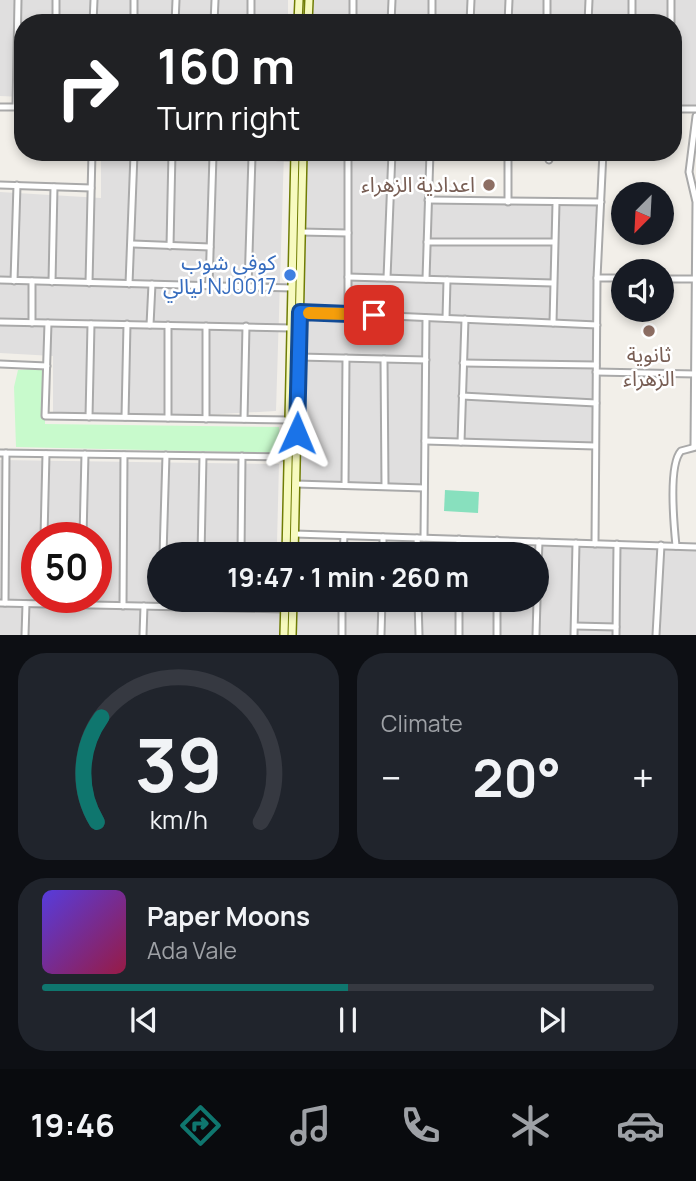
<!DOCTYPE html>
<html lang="en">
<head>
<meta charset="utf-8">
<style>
  body { margin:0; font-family:Manrope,"Noto Sans Arabic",sans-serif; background:#20242c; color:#f1f3f6; height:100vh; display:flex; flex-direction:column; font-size:26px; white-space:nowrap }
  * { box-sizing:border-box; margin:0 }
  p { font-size:23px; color:#9ea1a6 }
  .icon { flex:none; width:38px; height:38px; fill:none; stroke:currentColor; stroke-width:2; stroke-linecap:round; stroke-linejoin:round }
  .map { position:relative; height:635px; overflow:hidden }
  .details { display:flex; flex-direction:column; gap:18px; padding:18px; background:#0d0f14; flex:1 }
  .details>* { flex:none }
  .banner { position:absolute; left:14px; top:14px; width:668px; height:147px; border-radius:28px; box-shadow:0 4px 10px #0003; background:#202124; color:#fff; overflow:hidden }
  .needle { width:46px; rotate:204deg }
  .fabs { position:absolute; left:611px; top:182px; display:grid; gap:14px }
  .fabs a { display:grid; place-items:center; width:63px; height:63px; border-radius:50%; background:#171b24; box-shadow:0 4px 10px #0003; font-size:35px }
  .speed { position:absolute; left:21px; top:522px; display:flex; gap:14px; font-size:35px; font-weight:700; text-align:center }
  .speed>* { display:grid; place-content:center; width:91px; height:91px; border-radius:50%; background:#171b24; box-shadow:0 4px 10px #0003; line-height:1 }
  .speed .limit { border:10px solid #d22; background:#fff; color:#111 }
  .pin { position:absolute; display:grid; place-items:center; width:60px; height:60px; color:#fff; margin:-30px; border-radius:14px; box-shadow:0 4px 10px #0006 }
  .me { position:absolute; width:77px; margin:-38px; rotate:1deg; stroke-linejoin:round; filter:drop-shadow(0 0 5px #0008) }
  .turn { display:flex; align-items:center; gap:24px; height:147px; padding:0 28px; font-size:32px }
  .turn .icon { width:91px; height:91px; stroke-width:2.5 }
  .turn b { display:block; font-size:49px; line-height:60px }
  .big { font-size:52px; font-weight:700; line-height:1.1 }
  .details .card { flex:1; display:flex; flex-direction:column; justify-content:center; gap:10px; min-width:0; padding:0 24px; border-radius:28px; background:#20242c }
  .details .dial { align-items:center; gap:0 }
  .dial svg { height:182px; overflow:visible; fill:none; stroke:#363941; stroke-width:7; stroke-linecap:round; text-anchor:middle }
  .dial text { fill:#f1f3f6; stroke:none }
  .song { display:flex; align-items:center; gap:21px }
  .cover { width:84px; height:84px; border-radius:10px; background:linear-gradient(135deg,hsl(250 70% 55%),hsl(340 70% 35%)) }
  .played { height:7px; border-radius:4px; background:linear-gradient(90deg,#0f766e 50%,#363941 50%) }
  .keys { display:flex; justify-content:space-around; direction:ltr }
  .heat { display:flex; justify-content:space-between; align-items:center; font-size:38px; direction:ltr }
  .details .tiles { flex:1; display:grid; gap:18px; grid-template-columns:1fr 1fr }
  .card:last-child { grid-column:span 2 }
  .trip { position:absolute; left:147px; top:542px; width:402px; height:70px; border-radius:35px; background:#171b24; box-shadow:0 4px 10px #0003; font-weight:700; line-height:70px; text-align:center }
  .dock { display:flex; height:112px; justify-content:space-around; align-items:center; background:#090b0e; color:#9ea1a6 }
  .dock .icon { width:49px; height:49px }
  .dock .selected { color:#0f766e }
  .dock b { font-size:32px; color:#f1f3f6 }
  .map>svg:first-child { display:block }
</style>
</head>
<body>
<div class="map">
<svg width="696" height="635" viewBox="0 0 696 635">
  <rect width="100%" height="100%" fill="#f2efe9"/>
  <!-- residential -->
  <g fill="#e0dfdf" fill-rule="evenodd">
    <path d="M0,0H288V23H23V97L0,96Z"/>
    <path d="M309,0H696V106H674V23H308Z"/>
    <path d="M101,152H284L276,411L165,417L53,416V356L0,353V192L101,198Z"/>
    <path d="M303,152H430L428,200L601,202L595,446L425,441L424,488L296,484Z"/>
    <path d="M0,460L279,464L277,543L696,549V635H0ZM37,537H96V597H37ZM159,555H537V600H159Z"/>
  </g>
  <!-- park -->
  <path fill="#c8facc" d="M45,368V424L279,427L281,453L16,447L14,387L18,370Z"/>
  <!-- pitch -->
  <path fill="#88e0be" d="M445,490L479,492L478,513L444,511Z"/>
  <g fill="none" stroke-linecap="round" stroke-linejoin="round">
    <!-- minor casing -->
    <g stroke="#a9a9a9" stroke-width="9">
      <g id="minor">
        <path d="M56,23V0"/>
        <path d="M93,23L94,0"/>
        <path d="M134,23V0"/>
        <path d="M175,23L176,0"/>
        <path d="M214,23L215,0"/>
        <path d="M251,23V0"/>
        <path d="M353,23V0"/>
        <path d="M391,23L392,0"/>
        <path d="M432,23V0"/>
        <path d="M470,23L471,0"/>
        <path d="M508,23L509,0"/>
        <path d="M547,23V0"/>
        <path d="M588,23L589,0"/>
        <path d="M632,23V0"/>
        <path d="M671,23V0"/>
        <path d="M0,107H23"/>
        <path d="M16,107L18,0"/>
        <path d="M674,109H696"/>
        <path d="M104,152L295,157"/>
        <path d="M508,152V202"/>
        <path d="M549,160L551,152"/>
        <path d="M0,185L91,188"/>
        <path d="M428,200L601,202"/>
        <path d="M301,232L348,233"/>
        <path d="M427,242H553"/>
        <path d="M133,244L210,247"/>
        <path d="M170,246L172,152"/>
        <path d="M348,277L553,283"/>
        <path d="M387,278L392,152"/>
        <path d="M597,278H623"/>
        <path d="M426,279L430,152"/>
        <path d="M662,279H696"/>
        <path d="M0,280L292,288"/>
        <path d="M14,281L17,185"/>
        <path d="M52,282L54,187"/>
        <path d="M89,283L92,152"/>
        <path d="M129,284L134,154"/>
        <path d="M209,286L213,155"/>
        <path d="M248,287L252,156"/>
        <path d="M300,312L597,325"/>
        <path d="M348,314V152"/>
        <path d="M446,318L447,280"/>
        <path d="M0,322L291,328"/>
        <path d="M32,323V281"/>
        <path d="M48,323L45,416L289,420"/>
        <path d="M553,323L556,203"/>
        <path d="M150,325L152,284"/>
        <path d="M299,357L426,360"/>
        <path d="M384,359L385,486"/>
        <path d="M463,363L596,365"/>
        <path d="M0,364L47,366"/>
        <path d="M596,372L695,374"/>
        <path d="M462,396L596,403"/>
        <path d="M89,417L91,324"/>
        <path d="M125,417L127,324"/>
        <path d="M168,418V325"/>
        <path d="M206,419V326"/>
        <path d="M244,419L246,326"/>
        <path d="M425,441L595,446"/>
        <path d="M461,442L465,319"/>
        <path d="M694,446L696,202L689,172L696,116"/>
        <path d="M0,453L288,457"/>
        <path d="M296,484L424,488"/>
        <path d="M345,485L346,358"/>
        <path d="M295,534L696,547"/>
        <path d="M44,537L46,454"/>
        <path d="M83,537L85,454"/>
        <path d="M417,538L418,555"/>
        <path d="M424,538L426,318"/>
        <path d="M497,540V555"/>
        <path d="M595,544L597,278L603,152"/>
        <path d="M676,546C674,526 668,465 681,451L696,447"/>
        <path d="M163,555L166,455"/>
        <path d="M201,555L203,456"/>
        <path d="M241,555L242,456"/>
        <path d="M343,555L344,536"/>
        <path d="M383,555V537"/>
        <path d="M459,555V539"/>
        <path d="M537,592L539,542"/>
        <path d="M418,600L419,635"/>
        <path d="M497,600V635"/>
        <path d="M0,603L285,609"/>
        <path d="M5,603L6,453"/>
        <path d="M123,606L124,455"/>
        <path d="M575,626L616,627"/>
        <path d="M25,635L26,604"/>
        <path d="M143,635L144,606"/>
        <path d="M342,635V600"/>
        <path d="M381,635L382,600"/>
        <path d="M459,635V600"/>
        <path d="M536,635L537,600"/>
        <path d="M574,635L576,543"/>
        <path d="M616,635L617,544"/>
        <path d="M656,635L661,545"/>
      </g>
    </g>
    <!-- secondary casing -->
    <g stroke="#707d05" stroke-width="10">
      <g id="secondary">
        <path d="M298,23L299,0"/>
        <path d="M308,23L309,0"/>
        <path d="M286,555L295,152"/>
        <path d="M294,555L303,152"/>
        <path d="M284,635L285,600"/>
        <path d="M292,635L293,600"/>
      </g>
    </g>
    <!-- minor -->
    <use href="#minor" stroke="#fff" stroke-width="5"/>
    <!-- secondary -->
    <use href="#secondary" stroke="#f7fabf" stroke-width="7"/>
  </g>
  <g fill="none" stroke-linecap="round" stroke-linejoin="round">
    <!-- route casing -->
    <g stroke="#114b97" stroke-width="18">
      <path id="route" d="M297,433L300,312L374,315"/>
    </g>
    <!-- route -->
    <use href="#route" stroke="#1a73e8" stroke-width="12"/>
    <!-- slow -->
    <path stroke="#f59e0b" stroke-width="12" d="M309,313L348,314"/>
  </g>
  <!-- markers -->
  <g fill="#8d6e63" stroke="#fff" stroke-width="2.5">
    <circle cx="489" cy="185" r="7"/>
    <circle cx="649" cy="331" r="7"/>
  </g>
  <circle fill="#3f7fe0" stroke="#fff" stroke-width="2.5" cx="290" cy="275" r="7"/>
  <g text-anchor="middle" stroke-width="5" stroke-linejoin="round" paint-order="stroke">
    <!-- education labels -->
    <g font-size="21" fill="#785e54" stroke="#fff" text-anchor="end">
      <text x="475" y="192">اعدادية الزهراء</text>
      <text x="649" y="362" text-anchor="middle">ثانوية<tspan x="649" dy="24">الزهراء</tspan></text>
    </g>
    <!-- shop labels -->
    <g font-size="21" fill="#366cbe" stroke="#fff" text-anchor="end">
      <text x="276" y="270">كوفي شوب<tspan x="276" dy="24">ليالي NJ0017</tspan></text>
    </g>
  </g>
</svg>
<div class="fabs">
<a><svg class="needle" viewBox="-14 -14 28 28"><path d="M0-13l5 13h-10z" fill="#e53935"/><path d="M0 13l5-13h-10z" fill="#9ea1a6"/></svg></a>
<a><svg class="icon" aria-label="sound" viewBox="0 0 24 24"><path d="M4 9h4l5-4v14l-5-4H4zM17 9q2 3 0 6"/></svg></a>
</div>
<div class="speed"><div class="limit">50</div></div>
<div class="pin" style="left:374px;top:315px;background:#d93025"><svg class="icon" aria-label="arrive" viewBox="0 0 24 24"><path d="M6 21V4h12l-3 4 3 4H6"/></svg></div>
<svg class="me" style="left:297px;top:433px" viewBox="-20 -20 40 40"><path d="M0-17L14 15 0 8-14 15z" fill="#1a73e8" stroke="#fff" stroke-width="4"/></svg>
<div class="trip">19:47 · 1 min · 260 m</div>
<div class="banner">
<div class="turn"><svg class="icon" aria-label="right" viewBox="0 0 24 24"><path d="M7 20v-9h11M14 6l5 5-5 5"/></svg><div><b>160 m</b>Turn right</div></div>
</div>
</div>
<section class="details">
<div class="tiles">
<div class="card dial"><svg viewBox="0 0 100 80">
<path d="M14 69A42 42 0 1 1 86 69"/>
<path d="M14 69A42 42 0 0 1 16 23" stroke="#0f766e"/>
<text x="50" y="56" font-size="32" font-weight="700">39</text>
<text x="50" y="72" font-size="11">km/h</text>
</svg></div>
<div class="card"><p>Climate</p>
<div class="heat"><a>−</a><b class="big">20°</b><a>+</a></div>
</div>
<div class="card">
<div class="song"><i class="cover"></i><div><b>Paper Moons</b><p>Ada Vale</p></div></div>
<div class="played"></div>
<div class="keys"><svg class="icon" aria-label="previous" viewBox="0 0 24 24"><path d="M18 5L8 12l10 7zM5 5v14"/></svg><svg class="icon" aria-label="pause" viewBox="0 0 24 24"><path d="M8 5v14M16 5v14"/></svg><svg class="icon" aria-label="next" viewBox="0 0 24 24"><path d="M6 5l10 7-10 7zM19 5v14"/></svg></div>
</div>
</div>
</section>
<nav class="dock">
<b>19:46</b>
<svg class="icon selected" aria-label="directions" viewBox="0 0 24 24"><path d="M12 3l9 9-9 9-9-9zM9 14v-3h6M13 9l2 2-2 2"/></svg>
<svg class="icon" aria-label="music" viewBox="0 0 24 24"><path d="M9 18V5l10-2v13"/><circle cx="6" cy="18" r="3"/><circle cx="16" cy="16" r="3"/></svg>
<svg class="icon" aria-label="phone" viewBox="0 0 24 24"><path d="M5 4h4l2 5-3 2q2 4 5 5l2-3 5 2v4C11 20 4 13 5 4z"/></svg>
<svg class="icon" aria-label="climate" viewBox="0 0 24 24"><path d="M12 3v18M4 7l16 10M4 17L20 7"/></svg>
<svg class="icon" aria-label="car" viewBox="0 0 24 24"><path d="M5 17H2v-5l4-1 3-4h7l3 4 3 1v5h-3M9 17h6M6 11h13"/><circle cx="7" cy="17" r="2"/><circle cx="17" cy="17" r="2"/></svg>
</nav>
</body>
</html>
